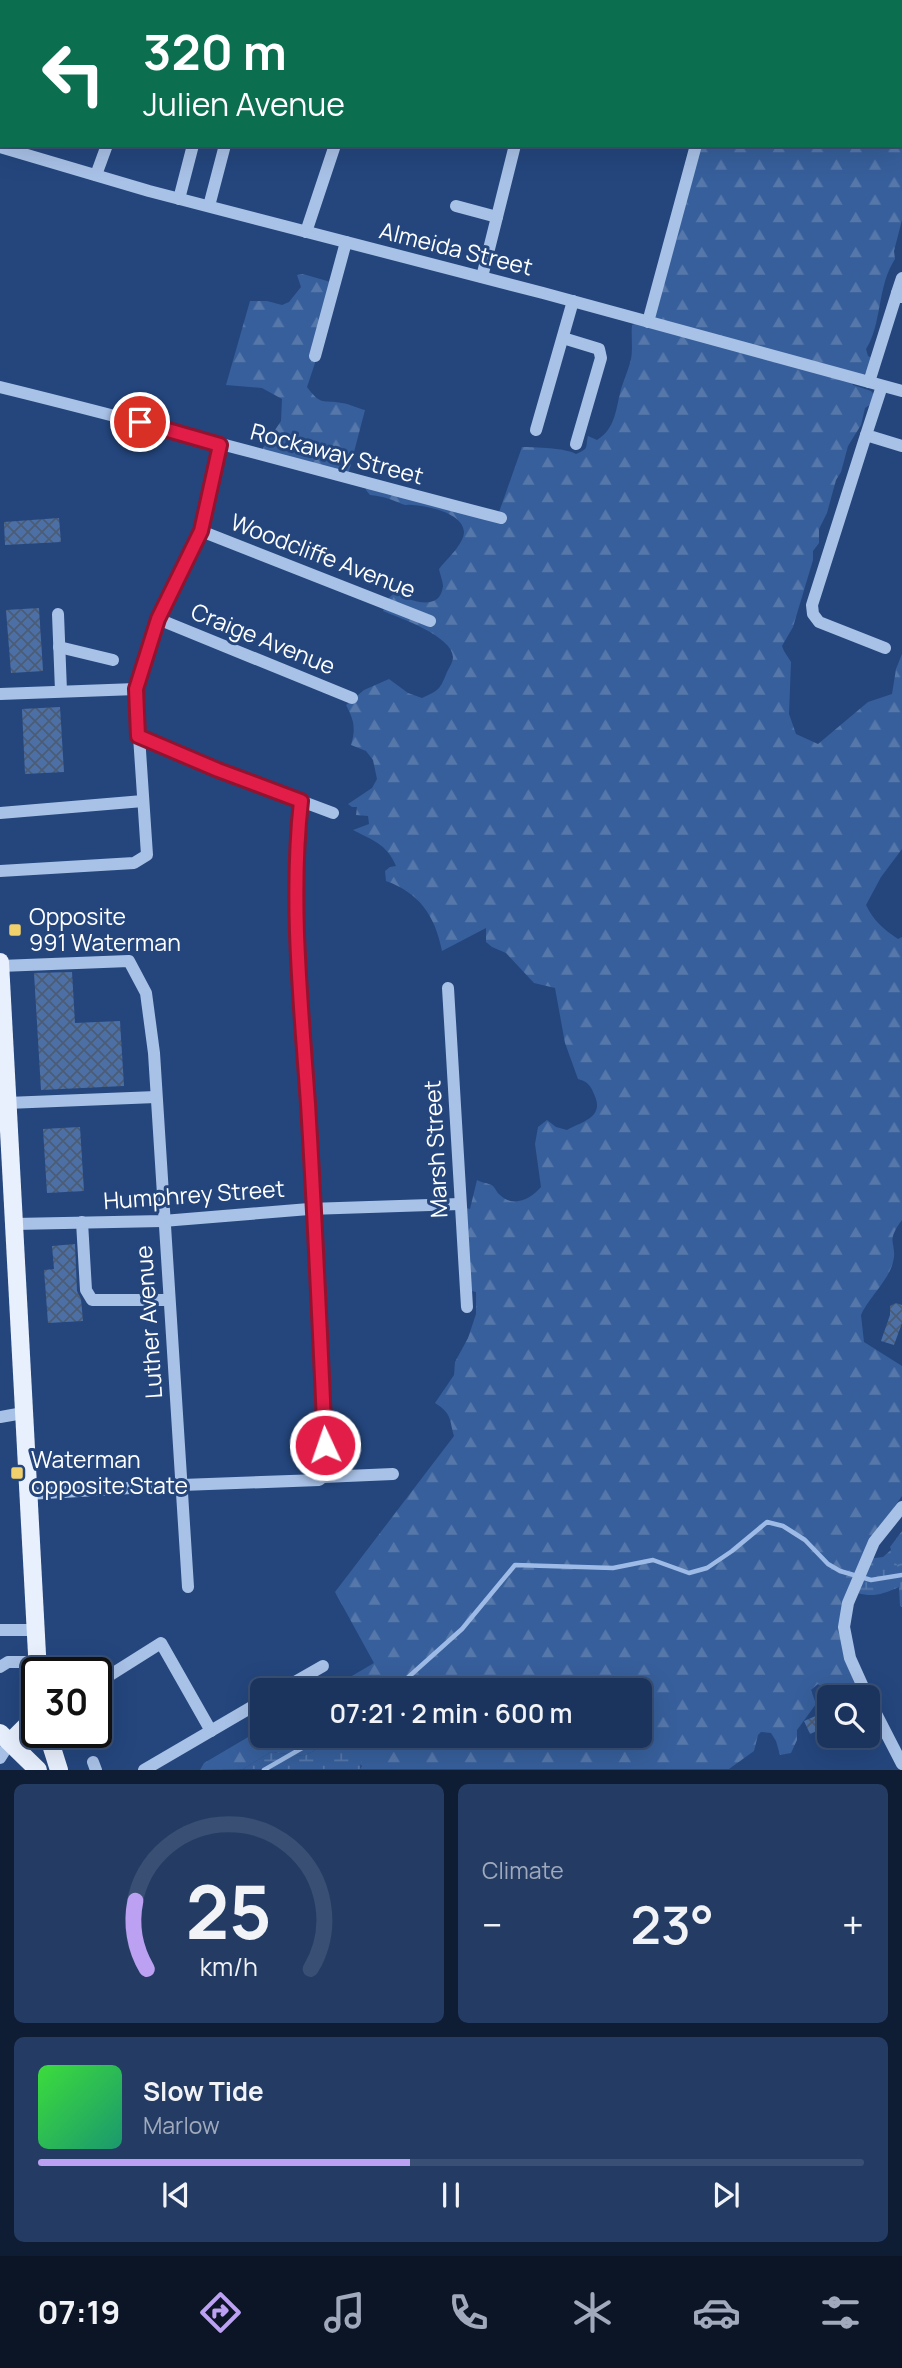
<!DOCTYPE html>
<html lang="en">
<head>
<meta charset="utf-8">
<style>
  body { margin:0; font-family:Manrope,sans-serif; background:#243c64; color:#f1f3f6; height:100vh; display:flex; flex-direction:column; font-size:26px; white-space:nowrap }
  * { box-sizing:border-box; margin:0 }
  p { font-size:23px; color:#a0aabc }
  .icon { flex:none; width:38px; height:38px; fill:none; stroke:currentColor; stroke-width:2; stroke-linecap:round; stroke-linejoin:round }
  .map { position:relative; height:1770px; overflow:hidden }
  .details { display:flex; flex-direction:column; gap:14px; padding:14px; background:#0f1d34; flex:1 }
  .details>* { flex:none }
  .hud { position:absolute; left:0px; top:0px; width:903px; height:147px; box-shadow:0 7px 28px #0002,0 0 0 2px #394f73; background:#0b6e4f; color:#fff; overflow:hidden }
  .controls { position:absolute; left:817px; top:1685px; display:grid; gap:14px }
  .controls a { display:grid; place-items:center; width:63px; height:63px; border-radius:10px; background:#1b345e; box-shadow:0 7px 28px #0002,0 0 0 2px #394f73; font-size:35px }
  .speed { position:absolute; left:21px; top:1657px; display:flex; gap:14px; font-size:35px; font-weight:700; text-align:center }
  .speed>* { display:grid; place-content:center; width:91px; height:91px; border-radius:50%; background:#1b345e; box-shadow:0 7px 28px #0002,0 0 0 2px #394f73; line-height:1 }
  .speed .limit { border:4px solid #111; border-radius:10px; background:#fff; color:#111 }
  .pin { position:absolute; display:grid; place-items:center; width:60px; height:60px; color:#fff; margin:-30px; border:4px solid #fff; border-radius:50%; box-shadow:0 2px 7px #0007 }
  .me { position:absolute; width:77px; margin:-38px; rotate:357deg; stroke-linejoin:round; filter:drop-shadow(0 0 5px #0008) }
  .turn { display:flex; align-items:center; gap:24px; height:147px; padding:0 28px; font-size:32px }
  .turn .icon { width:91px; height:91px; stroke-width:2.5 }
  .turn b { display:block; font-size:49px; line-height:60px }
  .big { font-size:52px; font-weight:600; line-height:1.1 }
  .details .card { flex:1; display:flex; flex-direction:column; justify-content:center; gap:10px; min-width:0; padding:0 24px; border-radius:10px; background:#243c64 }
  .details .dial { align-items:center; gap:0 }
  .dial svg { height:182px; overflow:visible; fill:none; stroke:#394f73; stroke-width:7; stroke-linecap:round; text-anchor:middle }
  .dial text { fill:#f1f3f6; stroke:none }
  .song { display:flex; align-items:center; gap:21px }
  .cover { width:84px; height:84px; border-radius:10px; background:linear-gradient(135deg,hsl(120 70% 55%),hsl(160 70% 35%)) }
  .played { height:7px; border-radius:4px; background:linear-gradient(90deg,#bca0f2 45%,#394f73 45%) }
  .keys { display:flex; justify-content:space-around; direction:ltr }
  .heat { display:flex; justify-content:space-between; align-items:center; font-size:38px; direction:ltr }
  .details .tiles { flex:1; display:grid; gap:14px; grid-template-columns:1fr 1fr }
  .card:last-child { grid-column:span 2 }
  .trip { position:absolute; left:250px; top:1678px; width:402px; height:70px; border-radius:10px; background:#1b345e; box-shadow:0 7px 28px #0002,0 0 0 2px #394f73; font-weight:600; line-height:70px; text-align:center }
  .menu { display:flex; height:112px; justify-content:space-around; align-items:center; background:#0b1526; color:#a0aabc }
  .menu .icon { width:49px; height:49px }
  .menu .current { color:#bca0f2 }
  .menu b { font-size:32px; color:#f1f3f6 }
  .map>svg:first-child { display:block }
</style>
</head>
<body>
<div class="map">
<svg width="902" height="1770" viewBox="0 0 902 1770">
  <defs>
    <pattern id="forest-firs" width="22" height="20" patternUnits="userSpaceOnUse" patternTransform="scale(1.75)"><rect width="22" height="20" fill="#375f9b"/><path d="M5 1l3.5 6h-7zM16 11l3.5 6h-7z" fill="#57a"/></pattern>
    <pattern id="wetland-marsh" width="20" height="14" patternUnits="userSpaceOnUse" patternTransform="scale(1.75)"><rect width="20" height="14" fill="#375f9b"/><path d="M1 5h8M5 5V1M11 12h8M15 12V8" fill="none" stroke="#57a"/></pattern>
    <pattern id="park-crowns" width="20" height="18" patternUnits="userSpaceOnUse" patternTransform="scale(1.75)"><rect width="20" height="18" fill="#375f9b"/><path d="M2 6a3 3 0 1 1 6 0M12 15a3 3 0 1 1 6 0" fill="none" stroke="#57a"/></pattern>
    <pattern id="building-cross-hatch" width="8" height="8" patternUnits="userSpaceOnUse" patternTransform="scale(1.75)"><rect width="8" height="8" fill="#4c70a6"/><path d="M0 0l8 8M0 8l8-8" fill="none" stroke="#4c5c74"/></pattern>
  </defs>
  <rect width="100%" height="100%" fill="#24467d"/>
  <!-- forest -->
  <g fill="url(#forest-firs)">
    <path d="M892,0H902V220L894,251L895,259C877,286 882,325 866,349L868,356L874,359L862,378L851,381L853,385L871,391L875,396L871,404L865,408L861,425L848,446L841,472L836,480L827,513L819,529V543L813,551V560L793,627L782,646L784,651L791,662L789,714L796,734L818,744L868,702L892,694L896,669L902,654V849L881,877L866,905C874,921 883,929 898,939L902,937V1220C884,1244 898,1242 893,1262C889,1280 867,1300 861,1315L864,1342L902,1366V1496L868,1544L848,1597L844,1656L860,1697H856L852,1690L840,1697H835L818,1684L811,1690L816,1704L797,1730V1740L791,1753L780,1755L776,1741L771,1733L761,1732L758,1735L754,1751L729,1769H360L362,1766L336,1739L304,1756L271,1752L243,1769L200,1770L204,1763L262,1729V1736H640V1690H328L374,1663L335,1592L454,1436C449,1418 452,1414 435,1403L454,1375L455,1362L468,1338L476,1314V1292L467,1290L463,1207L470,1209L477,1180C482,1183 489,1183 493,1186C496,1189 497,1193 500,1195C513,1208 531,1199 541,1187L535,1144L538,1127L547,1120L556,1127L567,1130C584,1121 605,1117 594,1094C591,1086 587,1081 578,1079L565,1043L555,988L534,983L506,953L492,947L486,942V928L442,951C435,915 419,893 386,881L385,871L390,867L396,866C387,844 372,840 353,830L369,824L368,816L356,815L357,807H352L348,804L372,788L377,779L373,760L366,751L351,745C356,728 354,720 346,705L364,690L389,679L408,693L422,698C440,690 440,689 447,672C449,668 453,662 453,657C452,636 400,618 383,611L388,599L394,593C407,599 440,614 443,586C443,582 440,574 439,569C446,560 464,544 464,532C463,513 428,506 413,505C406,504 408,506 402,504C391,499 382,496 370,495L366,490L365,484L498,515L522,447C534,447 567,448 576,454C590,448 585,448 588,436L597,440C617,428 616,405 622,386C625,377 629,368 631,359C633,349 631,336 632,325L645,320L697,145H901V2H891Z"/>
    <path d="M303,274L334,283L324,329L313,340L312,348L315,363L307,387C322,407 322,399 342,403C350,404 357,408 365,410L348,475L263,453V448L281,421L282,399L262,388L226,385L250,301H267L282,305L289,302L301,287L297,275Z"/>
  </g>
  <!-- wetland -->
  <g fill="url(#wetland-marsh)">
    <path d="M902,1540V1607L900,1606L899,1587C875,1598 867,1597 842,1588L852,1561L883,1557Z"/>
    <path d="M336,1739L352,1742L362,1753L360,1769H243L271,1752L304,1756Z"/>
  </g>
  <!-- park -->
  <path fill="url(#park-crowns)" d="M902,1531V1578L890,1547Z"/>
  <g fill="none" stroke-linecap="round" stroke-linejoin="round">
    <!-- stream -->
    <g stroke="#9dbbe6" stroke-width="4.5">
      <path d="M394,1690L462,1629L515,1565L613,1568L653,1560L689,1573L707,1568L732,1551L767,1522L783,1526L805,1540L828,1564L840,1571L871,1580L902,1575"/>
      <path d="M264,1770L323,1736"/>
    </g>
  </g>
  <!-- building -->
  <g fill="url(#building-cross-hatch)">
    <path d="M59,518L61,542L5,545L4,522Z"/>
    <path d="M39,608L43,671L11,673L6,610Z"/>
    <path d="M60,707L64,772L25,774L22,709Z"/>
    <path d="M72,972L75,1023L120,1021L124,1086L41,1090L34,973Z"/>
    <path d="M80,1127L84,1191L47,1193L43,1129Z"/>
    <path d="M75,1244L77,1291L81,1299L83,1321L48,1323L44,1270L54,1269L52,1246Z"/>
    <path d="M896,1303L902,1305V1323L894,1345L881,1341L890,1315V1306Z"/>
    <path d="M834,1683L840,1698H821L818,1690Z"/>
    <path d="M825,1712L830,1725L810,1734L804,1721Z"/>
  </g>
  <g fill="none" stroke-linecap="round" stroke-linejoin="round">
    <!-- minor -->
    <g stroke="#a8c1e6" stroke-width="12">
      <path d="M217,0L218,2"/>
      <path d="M258,0V2"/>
      <path d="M101,2L102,0"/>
      <path d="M367,2L373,0"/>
      <path d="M737,2V0"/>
      <path d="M817,2V0"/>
      <path d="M0,25H2"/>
      <path d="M0,52H2"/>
      <path d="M0,147L149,191L543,293L902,391"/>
      <path d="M96,175L107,145"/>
      <path d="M179,199L193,145"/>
      <path d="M209,206L225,145"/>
      <path d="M456,206L497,217"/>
      <path d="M306,232L335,145"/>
      <path d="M482,277L515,145"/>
      <path d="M897,293L902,278"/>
      <path d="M648,322L696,145"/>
      <path d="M563,338L599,349L601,358L576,444"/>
      <path d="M315,356L346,242"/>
      <path d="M869,382L897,293L902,297"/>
      <path d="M882,386L866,435L902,446"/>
      <path d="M0,387C168,428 334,475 501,518"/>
      <path d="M536,430L573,301"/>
      <path d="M866,435L812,605L813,614L819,622L885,648"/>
      <path d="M221,445L201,531L158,619L136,689L139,736L218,770L333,813"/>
      <path d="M201,531L430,621"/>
      <path d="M58,614L61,691"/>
      <path d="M158,619L352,698"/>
      <path d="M59,647L113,660"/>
      <path d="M0,694L136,689"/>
      <path d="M301,801C290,901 301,1004 308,1104C315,1226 321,1349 327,1471L323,1477"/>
      <path d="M0,813L143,801"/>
      <path d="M0,871L134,863L147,855L139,736"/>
      <path d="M0,966L129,961L146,993L154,1053L188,1587"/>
      <path d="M448,988L467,1307"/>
      <path d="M7,1103L156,1097"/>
      <path d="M82,1222L86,1290L92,1300H168"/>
      <path d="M14,1224L163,1221L309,1209L460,1204"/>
      <path d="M0,1417L23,1413"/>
      <path d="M28,1494L182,1485L319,1480L323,1477L393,1474"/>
      <path d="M0,1630H36"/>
      <path d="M0,1667L8,1662H38"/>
      <path d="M96,1684L161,1643L211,1731"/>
      <path d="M281,1690L323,1666"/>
      <path d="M868,1698L850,1658L844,1627L848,1603L874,1542L902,1507"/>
      <path d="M868,1698L902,1764"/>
      <path d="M0,1758L10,1742"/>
      <path d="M93,1762L96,1770"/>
      <path d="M144,1770L262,1701"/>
    </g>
    <!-- major -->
    <g stroke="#e9f0fd" stroke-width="18">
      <path d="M10,2V0"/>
      <path d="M0,101L2,83"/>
      <path d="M0,962L38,1673"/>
      <path d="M47,1732L59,1770"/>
      <path d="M0,1733L38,1770"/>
      <path d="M10,1742L29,1723L37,1711"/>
    </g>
  </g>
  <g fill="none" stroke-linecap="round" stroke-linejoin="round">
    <!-- route casing -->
    <g stroke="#92132f" stroke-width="18">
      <path id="route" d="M140,422L220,445L201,531L158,619L136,689L138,736L218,770L301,801C290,901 301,1004 308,1104C315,1218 320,1331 325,1445"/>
    </g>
    <!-- route -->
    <use href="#route" stroke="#e11d48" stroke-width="12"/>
  </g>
  <!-- markers -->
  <g fill="#f0d16c" stroke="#24467d" stroke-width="2.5">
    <rect x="8" y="923" width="14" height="14" rx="3.5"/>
    <rect x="10" y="1466" width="14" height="14" rx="3.5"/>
  </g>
  <g text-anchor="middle" stroke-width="6" stroke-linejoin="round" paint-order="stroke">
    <!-- street labels -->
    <g font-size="23" fill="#fff" stroke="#24467d">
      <text transform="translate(456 249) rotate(14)" y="8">Almeida Street</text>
      <text transform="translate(337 454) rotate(15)" y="8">Rockaway Street</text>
      <text transform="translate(323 556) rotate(21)" y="8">Woodcliffe Avenue</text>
      <text transform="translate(263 639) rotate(22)" y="8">Craige Avenue</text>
      <text transform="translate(436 1149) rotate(-93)" y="8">Marsh Street</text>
      <text transform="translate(194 1195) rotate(-4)" y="8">Humphrey Street</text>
      <text transform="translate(149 1322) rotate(-94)" y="8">Luther Avenue</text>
    </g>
    <!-- poi labels -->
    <g font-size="23" fill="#fff" stroke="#24467d" text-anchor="start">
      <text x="29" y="925">Opposite<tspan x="29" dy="26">991 Waterman</tspan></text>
      <text x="31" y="1468">Waterman<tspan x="31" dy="26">opposite State</tspan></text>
    </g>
  </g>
</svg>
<div class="controls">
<a><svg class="icon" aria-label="search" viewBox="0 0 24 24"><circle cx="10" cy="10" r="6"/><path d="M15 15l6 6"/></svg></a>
</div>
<div class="speed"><div class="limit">30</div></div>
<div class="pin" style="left:140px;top:422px;background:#d93025"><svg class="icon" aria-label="arrive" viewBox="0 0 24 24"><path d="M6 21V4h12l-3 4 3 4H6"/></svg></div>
<svg class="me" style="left:325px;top:1445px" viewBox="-20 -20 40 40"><circle r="17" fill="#e11d48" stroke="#fff" stroke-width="3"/><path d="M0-11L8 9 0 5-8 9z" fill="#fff"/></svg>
<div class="trip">07:21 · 2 min · 600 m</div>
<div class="hud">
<div class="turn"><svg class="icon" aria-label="left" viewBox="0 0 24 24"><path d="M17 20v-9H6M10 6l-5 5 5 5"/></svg><div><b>320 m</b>Julien Avenue</div></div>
</div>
</div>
<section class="details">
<div class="tiles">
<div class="card dial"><svg viewBox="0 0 100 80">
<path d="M14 69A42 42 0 1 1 86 69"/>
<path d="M14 69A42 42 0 0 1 9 39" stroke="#bca0f2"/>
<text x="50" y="56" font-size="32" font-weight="700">25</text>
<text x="50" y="72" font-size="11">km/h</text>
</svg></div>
<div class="card"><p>Climate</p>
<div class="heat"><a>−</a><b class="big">23°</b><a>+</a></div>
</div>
<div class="card">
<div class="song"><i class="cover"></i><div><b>Slow Tide</b><p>Marlow</p></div></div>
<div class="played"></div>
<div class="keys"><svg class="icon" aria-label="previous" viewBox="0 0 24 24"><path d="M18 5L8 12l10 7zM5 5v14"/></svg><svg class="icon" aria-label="pause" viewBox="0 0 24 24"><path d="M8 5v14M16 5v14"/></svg><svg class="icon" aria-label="next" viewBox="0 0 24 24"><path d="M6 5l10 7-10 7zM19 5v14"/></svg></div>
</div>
</div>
</section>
<nav class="menu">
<b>07:19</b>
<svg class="icon current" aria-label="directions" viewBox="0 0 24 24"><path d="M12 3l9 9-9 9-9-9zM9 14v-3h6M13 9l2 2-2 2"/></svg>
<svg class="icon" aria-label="music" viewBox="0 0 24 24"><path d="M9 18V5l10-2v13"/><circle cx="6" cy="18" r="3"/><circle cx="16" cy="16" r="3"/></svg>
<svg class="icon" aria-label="phone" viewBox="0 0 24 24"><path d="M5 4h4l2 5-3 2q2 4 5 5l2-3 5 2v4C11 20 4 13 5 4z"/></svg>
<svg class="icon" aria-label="climate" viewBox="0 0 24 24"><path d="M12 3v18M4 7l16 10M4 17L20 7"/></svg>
<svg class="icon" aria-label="car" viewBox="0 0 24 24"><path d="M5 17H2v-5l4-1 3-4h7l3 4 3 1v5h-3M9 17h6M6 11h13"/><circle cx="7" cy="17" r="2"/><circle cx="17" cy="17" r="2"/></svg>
<svg class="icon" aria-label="filters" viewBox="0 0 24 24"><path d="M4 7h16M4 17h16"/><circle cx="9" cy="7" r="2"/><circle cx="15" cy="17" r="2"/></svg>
</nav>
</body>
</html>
